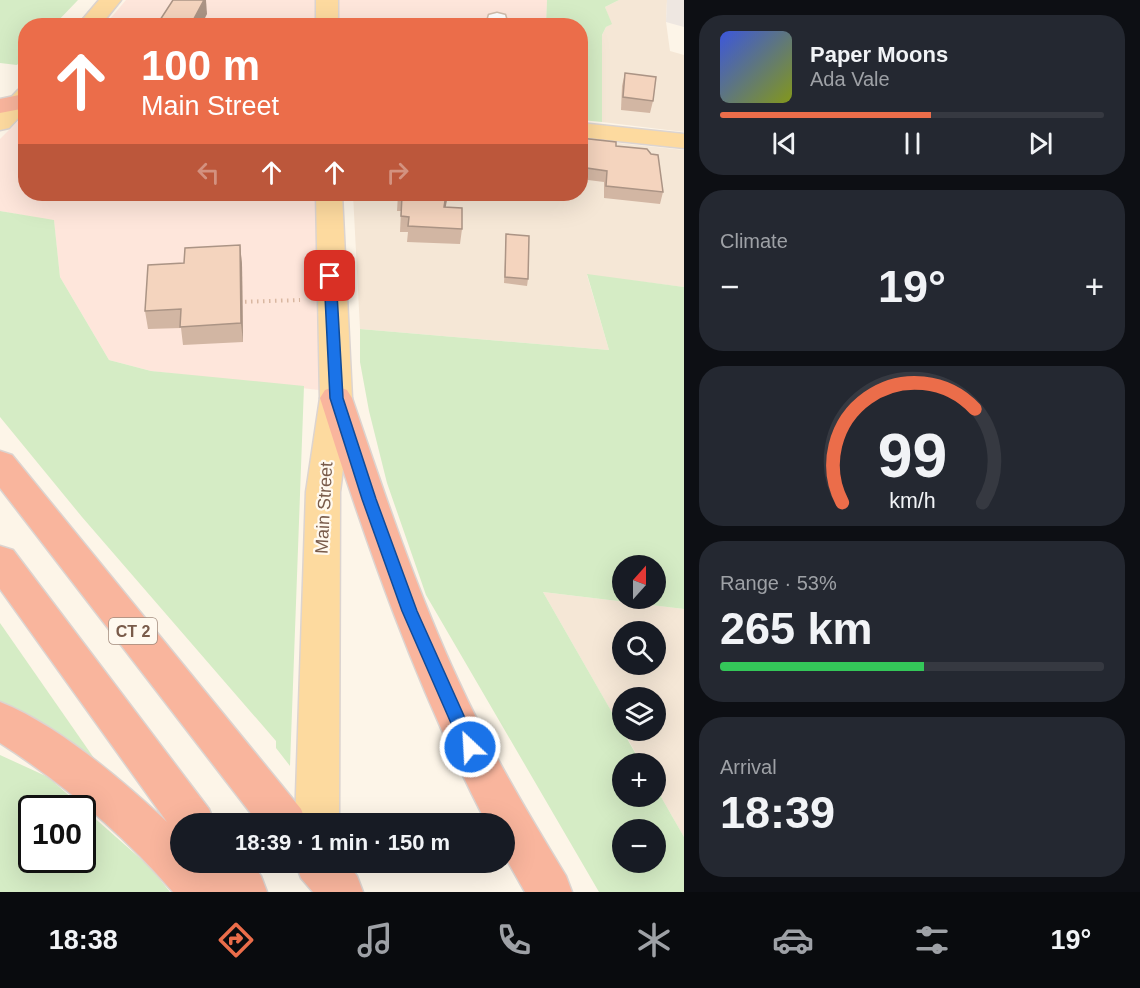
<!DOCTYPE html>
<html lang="en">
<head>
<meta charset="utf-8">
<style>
  body { margin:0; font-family:Arial,sans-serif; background:#242831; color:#f1f3f6; height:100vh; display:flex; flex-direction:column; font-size:22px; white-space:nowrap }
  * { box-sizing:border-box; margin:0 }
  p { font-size:20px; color:#9ea1a6 }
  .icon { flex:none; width:33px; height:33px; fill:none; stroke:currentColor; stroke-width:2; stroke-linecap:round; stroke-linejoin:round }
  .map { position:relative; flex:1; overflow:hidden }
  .panel { display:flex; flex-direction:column; gap:15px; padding:15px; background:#0d0f14; width:456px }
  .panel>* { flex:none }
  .hud { position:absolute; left:18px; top:18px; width:570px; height:183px; border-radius:24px; box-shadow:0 6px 24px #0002; background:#eb6d4a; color:#fff; overflow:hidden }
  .needle { width:39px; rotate:21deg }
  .controls { position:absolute; left:612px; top:555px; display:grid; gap:12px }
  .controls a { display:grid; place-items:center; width:54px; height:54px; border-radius:50%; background:#171b24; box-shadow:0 6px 24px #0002; font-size:30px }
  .speed { position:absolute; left:18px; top:795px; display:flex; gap:12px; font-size:30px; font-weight:700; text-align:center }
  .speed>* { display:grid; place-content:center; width:78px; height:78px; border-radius:50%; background:#171b24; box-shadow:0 6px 24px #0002; line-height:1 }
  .speed .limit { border:3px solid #111; border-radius:9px; background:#fff; color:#111 }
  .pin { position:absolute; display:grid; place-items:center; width:51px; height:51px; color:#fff; margin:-26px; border-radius:12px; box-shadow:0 3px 9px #0006 }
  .me { position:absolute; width:66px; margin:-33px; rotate:335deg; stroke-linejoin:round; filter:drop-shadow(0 0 4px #0008) }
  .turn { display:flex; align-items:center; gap:21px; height:126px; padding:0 24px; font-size:27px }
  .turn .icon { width:78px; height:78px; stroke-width:2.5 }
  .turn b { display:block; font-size:42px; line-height:51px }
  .lanes { display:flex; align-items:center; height:57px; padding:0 24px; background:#0003; justify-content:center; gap:30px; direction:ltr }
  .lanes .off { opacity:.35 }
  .big { font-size:45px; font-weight:700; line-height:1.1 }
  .panel .widget { flex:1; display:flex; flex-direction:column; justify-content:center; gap:9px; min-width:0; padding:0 21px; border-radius:24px; background:#242831 }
  .panel .dial { align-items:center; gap:0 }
  .dial svg { height:156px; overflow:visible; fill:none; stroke:#363941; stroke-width:7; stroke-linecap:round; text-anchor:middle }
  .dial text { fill:#f1f3f6; stroke:none }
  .song { display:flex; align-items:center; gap:18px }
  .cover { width:72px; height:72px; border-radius:9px; background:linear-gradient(135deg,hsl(230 70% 55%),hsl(70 70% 35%)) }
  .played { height:6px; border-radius:3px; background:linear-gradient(90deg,#eb6d4a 55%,#363941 55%) }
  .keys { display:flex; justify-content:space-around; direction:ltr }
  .heat { display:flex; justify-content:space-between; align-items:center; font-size:33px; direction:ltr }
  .charge { height:9px; border-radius:4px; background:linear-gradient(90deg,#34c759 53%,#363941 0) }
  .trip { position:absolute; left:170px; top:813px; width:345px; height:60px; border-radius:30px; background:#171b24; box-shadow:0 6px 24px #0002; font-weight:700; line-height:60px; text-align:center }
  .menu { display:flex; height:96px; justify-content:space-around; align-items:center; background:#090b0e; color:#9ea1a6 }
  .menu .icon { width:42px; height:42px }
  .menu .selected { color:#eb6d4a }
  .menu b { font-size:27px; color:#f1f3f6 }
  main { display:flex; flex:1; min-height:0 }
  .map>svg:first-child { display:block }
</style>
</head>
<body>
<main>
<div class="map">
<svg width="684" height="892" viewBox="0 0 684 892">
  <rect width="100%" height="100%" fill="#fdf5e8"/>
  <!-- residential -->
  <g fill="#f5e7d6" fill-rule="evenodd">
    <path d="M619,0H667L666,22L670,51L684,55V132L602,122V35L606,27L611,24L605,7Z"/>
    <path d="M581,139L684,150V287L587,275L609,350L360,329L353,194H580Z"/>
    <path d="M543,592L684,609V837L656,788V764L641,763L623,730H656V698H622V730ZM622,632H656V664H622Z"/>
  </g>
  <!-- commercial -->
  <g fill="#fee6db">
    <path d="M126,0H547L546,25L104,26Z"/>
    <path d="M25,114L26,194H317L319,390L151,371L109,360L60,277L54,221L0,211V139Z"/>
  </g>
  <!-- industrial -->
  <path fill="#eee7e1" d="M667,0H684V27L666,22Z"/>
  <!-- green -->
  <g fill="#d5ecc5" fill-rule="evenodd">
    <path d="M0,0H78L54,25L26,26L25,56L17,65L0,63Z"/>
    <path d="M547,0H619L605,7L612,24L606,27L602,35V122L581,120L580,26L546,25Z"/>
    <path d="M0,211L54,220L60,277L109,360L151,371L304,386L290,766L276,748V741L82,517L0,417Z"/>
    <path d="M587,274L684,287V609L543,592L641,763L622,764V796H656V788L684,837V892H599L426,595L387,483L369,411L360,362V329L609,350ZM622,566H656V598H622ZM622,830H656V862H622Z"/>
    <path d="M0,623L96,761L0,702Z"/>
    <path d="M0,755L48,777L150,867L170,892H0ZM82,808V860H32V808Z"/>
  </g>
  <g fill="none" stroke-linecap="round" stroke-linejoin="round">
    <!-- minor casing -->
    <g stroke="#d0bdac" stroke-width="3">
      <path id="minor" d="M497,13L505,15L508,26H486L489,15Z"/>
    </g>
    <!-- major casing -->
    <g stroke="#dcd4d0" stroke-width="3">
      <g id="major">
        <path d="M99,0H121L100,26H77Z"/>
        <rect x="316" y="0" width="22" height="26"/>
        <path d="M26,88V110L9,128L0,130V109L18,90Z"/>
        <path d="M580,123L684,134V148L580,137Z"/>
        <path d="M316,194H342L352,398L340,492L339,824H295L306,492L320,398Z"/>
      </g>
    </g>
    <!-- highway casing -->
    <g stroke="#dcd4d0" stroke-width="3">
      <g id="highway">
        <path d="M19,95L26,96V108L0,113V99Z"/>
        <path d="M336,386L347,390L352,398C384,493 416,589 458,680C489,748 527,812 566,876L572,892H525L504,855V824H487C416,687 366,544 320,398L325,390Z"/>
        <path d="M0,451L12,455L301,809L307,824H259L0,488Z"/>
        <path d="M0,546L13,550L209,809L215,824H180V862H251L261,876L267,892H173C123,834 64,784 0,743V702C58,725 122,780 167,822L0,589Z"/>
        <path d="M295,862H346L357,876L363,892H313L301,878Z"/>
      </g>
    </g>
    <!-- path -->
    <path stroke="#d9b7a1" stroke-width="4" stroke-dasharray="1.5 4.5" stroke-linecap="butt" d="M239,302L300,300"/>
    <!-- minor -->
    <use href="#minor" fill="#fff" fill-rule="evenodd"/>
    <!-- major -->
    <use href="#major" fill="#fdda9f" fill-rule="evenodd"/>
    <!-- highway -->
    <use href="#highway" fill="#f9b59d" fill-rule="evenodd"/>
  </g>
  <!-- wall -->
  <g fill="#d2b6a3">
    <path d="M625,73L653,101L650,113L621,110L622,86Z"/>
    <path d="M580,138L616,146L663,192L660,204L604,198V182L580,179Z"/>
    <path d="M26,142V180H24L19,162Z"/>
    <path d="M398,194H448L445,208L462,229L460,244L407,242L408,232H400L401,211H397Z"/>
    <path d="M521,194H555V198Z"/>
    <path d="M506,234L528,279L527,286L504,283Z"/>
    <path d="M240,245L242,264L243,342L183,345L181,328L148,329L145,311L184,263Z"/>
  </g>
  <!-- shaded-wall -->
  <g fill="#ab9485">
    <path d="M204,0H206L207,14L201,26H190Z"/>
    <path d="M446,194H448L443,223L444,207Z"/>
    <path d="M240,245L242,264L243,342L241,323Z"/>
  </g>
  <!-- building -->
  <g fill="#f4d4be" stroke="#ab9485" stroke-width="1.5">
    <path d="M173,0H204L190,26H160L162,20H160Z"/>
    <path d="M625,73L656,77L653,101L623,97Z"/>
    <path d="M580,138L616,142V146L647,149L651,154L658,155L663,192L606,186L607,171L580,167Z"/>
    <path d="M26,142V162H19Z"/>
    <path d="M398,194H446L444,207L462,208V229L408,226L409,217L401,216L402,196H398Z"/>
    <path d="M506,234L529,236L528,279L505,277Z"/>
    <path d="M240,245L241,323L180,327L181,309L145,311L148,265L184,263L185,248Z"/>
  </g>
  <!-- route -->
  <path fill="#1a73e8" stroke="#114b97" stroke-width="1.5" d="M330,272L336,276L343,398L376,499L417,611L478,747L476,753L470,755L464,753L402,611L362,499L330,398L324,276Z"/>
  <g text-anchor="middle" stroke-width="4.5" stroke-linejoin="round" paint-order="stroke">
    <!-- shield labels -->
    <rect fill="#fff9ef" stroke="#a18a7c" stroke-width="1.5" x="109" y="618" width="48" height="26" rx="4.5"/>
    <g font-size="16" font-weight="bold" fill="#795b4a">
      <text x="133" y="637">CT 2</text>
    </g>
    <!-- street labels -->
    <g font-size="18" fill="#795b4a" stroke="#fff9ef">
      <text transform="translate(324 508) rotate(-87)" y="6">Main Street</text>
    </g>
  </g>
</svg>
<div class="controls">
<a><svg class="needle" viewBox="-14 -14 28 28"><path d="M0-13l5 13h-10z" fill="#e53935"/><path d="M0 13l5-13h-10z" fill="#9ea1a6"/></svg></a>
<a><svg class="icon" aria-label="search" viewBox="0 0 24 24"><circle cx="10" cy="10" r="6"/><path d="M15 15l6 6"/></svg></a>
<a><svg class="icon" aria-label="layers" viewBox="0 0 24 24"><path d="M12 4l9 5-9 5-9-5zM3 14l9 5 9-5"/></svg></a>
<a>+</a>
<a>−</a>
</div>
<div class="speed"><div class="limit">100</div></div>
<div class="pin" style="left:330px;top:276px;background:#d93025"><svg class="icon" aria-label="arrive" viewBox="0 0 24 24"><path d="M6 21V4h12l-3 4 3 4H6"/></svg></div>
<svg class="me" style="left:470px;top:747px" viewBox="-20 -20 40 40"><circle r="17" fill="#1a73e8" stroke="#fff" stroke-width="3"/><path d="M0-11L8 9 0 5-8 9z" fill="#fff"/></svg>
<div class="trip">18:39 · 1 min · 150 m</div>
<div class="hud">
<div class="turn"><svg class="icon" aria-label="ahead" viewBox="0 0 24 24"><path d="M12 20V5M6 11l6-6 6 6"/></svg><div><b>100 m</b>Main Street</div></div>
<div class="lanes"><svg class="icon off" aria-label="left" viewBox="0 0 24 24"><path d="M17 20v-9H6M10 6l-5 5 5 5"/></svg><svg class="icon" aria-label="ahead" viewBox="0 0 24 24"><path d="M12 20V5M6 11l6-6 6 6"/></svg><svg class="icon" aria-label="ahead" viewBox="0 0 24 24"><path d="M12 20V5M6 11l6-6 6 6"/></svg><svg class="icon off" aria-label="right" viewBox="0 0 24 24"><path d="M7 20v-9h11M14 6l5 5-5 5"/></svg></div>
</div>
</div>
<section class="panel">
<div class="widget">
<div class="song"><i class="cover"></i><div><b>Paper Moons</b><p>Ada Vale</p></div></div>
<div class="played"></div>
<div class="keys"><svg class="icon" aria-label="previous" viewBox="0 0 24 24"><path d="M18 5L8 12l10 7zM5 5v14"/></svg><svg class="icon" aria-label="pause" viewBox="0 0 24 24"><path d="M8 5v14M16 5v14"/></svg><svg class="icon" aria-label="next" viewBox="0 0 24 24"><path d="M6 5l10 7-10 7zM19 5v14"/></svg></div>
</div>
<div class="widget"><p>Climate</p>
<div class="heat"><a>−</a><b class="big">19°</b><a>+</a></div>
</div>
<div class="widget dial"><svg viewBox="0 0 100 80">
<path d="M14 69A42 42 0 1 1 86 69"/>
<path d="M14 69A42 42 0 0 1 82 21" stroke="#eb6d4a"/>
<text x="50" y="56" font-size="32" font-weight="700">99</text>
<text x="50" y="72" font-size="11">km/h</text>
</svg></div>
<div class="widget"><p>Range · 53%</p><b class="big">265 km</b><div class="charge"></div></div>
<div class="widget"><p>Arrival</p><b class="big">18:39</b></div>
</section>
</main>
<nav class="menu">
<b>18:38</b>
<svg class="icon selected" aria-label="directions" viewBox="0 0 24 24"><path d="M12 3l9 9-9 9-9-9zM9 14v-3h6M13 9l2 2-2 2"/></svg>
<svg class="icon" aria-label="music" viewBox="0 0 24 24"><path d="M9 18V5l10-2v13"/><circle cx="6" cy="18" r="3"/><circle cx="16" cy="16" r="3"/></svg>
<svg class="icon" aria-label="phone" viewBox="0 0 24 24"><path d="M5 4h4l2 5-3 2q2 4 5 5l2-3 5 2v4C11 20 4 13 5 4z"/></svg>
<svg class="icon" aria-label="climate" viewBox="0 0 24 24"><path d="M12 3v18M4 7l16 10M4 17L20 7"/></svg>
<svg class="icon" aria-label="car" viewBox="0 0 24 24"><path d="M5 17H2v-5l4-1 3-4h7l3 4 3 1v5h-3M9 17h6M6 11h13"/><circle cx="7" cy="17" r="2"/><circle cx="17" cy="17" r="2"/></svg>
<svg class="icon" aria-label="filters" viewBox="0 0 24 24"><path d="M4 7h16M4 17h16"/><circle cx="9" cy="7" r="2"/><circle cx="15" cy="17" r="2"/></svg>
<b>19°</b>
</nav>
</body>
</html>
